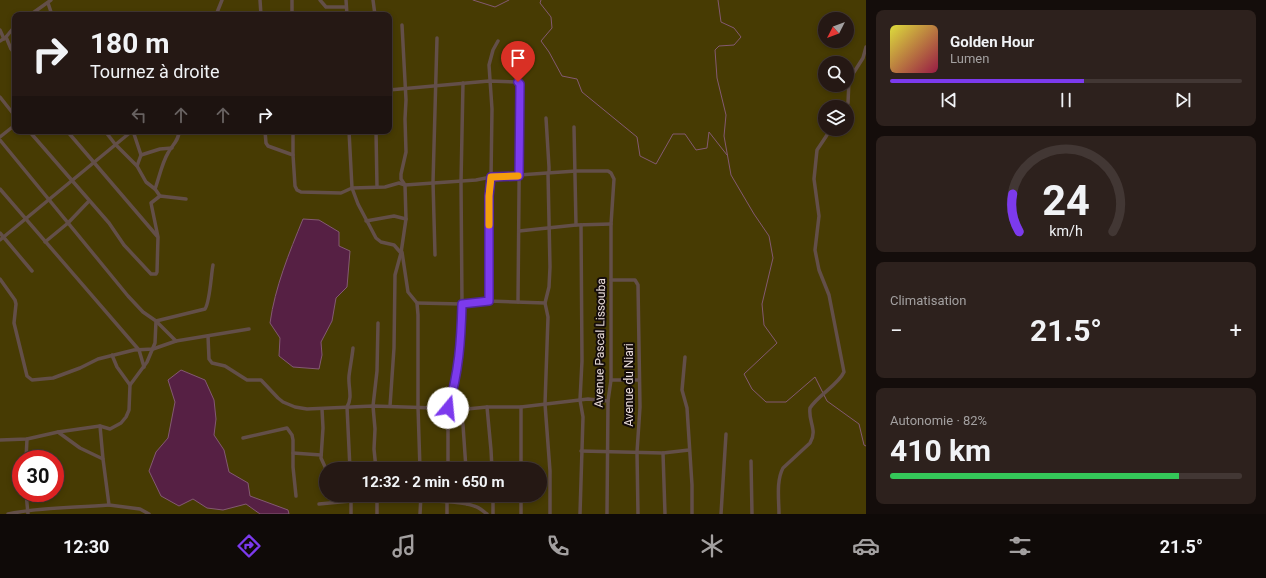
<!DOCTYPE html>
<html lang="fr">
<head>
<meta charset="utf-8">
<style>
  body { margin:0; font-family:Roboto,sans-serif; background:#2d211d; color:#f1f3f6; height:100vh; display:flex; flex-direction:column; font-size:15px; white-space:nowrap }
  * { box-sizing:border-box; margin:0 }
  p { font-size:13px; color:#a3a0a0 }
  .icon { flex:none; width:22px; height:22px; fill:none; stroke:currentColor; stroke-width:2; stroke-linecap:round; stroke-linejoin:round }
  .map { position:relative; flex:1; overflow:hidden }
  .panel { display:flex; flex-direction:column; gap:10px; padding:10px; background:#140d0b; width:400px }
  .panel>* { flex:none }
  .hud { position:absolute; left:12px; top:12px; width:380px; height:122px; border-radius:8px; box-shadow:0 2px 6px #0003,0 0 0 1px #423734; background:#251814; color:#f1f3f6; overflow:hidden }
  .needle { width:26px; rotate:228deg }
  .buttons { position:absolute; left:818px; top:12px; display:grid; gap:8px }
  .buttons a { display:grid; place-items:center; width:36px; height:36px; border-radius:50%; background:#251814; box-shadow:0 2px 6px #0003,0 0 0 1px #423734; font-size:20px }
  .speed { position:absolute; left:12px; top:450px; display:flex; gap:8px; font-size:20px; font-weight:700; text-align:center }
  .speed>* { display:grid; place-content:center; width:52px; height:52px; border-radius:50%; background:#251814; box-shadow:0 2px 6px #0003,0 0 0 1px #423734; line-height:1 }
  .speed .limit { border:6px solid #d22; background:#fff; color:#111 }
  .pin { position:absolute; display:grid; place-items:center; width:34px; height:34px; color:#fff; margin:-41px -17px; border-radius:50% 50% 50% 0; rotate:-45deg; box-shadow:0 0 4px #0007 }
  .pin .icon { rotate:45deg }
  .me { position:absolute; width:44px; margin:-22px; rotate:17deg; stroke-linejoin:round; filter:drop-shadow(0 0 3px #0008) }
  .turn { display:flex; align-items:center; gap:14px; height:84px; padding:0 12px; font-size:18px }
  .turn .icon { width:52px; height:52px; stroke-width:2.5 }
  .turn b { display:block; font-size:28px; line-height:34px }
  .lanes { display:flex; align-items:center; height:38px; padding:0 12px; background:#0003; justify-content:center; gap:20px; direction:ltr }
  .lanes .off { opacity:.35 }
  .big { font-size:30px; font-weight:700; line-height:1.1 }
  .panel .card { flex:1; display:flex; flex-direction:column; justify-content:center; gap:6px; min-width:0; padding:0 14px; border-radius:8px; background:#2d211d }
  .panel .dial { align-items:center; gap:0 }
  .dial svg { height:104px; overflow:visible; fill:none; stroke:#423734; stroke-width:7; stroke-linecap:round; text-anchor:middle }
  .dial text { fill:#f1f3f6; stroke:none }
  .song { display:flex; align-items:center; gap:12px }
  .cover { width:48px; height:48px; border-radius:6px; background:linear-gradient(135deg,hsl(60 70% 55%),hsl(340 70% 35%)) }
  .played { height:4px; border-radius:2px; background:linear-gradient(90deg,#7c3aed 55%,#423734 55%) }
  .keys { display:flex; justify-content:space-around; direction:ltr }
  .heat { display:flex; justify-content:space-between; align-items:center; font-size:22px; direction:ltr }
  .charge { height:6px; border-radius:3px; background:linear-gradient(90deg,#34c759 82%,#423734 0) }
  .trip { position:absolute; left:319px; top:462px; width:228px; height:40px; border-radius:20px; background:#251814; box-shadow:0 2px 6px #0003,0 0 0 1px #423734; font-weight:700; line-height:40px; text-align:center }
  .tabs { display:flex; height:64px; justify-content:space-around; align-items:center; background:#0f0a08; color:#a3a0a0 }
  .tabs .icon { width:28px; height:28px }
  .tabs .current { color:#7c3aed }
  .tabs b { font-size:18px; color:#f1f3f6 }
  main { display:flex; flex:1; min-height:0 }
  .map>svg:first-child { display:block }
</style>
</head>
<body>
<main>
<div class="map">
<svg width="866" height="514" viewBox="0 0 866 514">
  <rect width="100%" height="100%" fill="#31201b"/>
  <!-- green -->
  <path fill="#473b03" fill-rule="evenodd" d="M0,0H866V514H0ZM15,15H389V131H15ZM825,19H847V41H825ZM825,63H847V85H825ZM825,107H847V129H825ZM21,459H55V493H21ZM326,469H540V495H326Z"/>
  <!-- water -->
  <g fill="#562044" stroke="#835972">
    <path d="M303,219L319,220L339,232V246L350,251L347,287L336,298L332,321L321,342L322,355L319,369L293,367L279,356L280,338L270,323C275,287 289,253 303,219Z"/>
    <path d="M181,370L205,380L214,400L216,419L214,435L224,450L229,472L248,483L250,496L288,510L289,514H260L246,504L223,510L207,508L193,499L179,506L161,496L149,471L156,452L168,438L175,402L168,380Z"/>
  </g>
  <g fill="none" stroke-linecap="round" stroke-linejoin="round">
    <!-- stream -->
    <g stroke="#835972" stroke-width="1">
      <path d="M473,0L495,7L509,0"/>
      <path d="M541,0L540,3L551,17L552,28L541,41L549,52L562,76L577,79L582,92L637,137L640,156L656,164L673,134H685L696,150L707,148L709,132L727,155"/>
      <path d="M718,0L721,22L734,28L741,37L734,45L719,46L715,50L717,78L726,115L724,136L731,175L754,214L769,236L773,258L762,304L764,325L777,343L744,374L752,389L766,402H786L815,377L827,401L859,424L864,445L866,446"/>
    </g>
    <!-- street -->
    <g stroke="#634f49" stroke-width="3.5">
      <path d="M260,0L261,15"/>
      <path d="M320,0L326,7H346"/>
      <path d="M346,0L347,15"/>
      <path d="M373,0L375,15"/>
      <path d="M48,3L52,15"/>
      <path d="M30,15L51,0"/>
      <path d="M216,15L222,0"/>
      <path d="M292,15V0"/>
      <path d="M0,30L4,39"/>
      <path d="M6,37L11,49L15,54"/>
      <path d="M0,41L6,37L15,26"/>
      <path d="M498,41L493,50L489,65L492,109L491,177L489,197V301L545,303"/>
      <path d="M389,90L489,81L518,82L520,84L518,302"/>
      <path d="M0,97L15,116"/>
      <path d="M846,107L848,103L849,80L863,58L866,47"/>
      <path d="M546,118L549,167V172L548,173L550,267L549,287L545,303L548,317L545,404L550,471V514"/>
      <path d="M574,127L576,225"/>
      <path d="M29,131L109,223L124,245L151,274H156L157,272L158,237L151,203L160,196L186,199"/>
      <path d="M67,131L157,236"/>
      <path d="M105,131L115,144L137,166"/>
      <path d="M133,131L141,155L137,166L146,182L155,189L160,196"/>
      <path d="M265,131L266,143L268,146L293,155L295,186L297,190L301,192L341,193L352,188L385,187L399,183L405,185L476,180L491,177L576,171H608L611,173L614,179L611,224V380L608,401L607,514"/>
      <path d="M293,131V155"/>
      <path d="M349,131L352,188L358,204L376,238L381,242L394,245L401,253"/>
      <path d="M376,131L377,187"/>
      <path d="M0,137L15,125"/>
      <path d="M0,140L128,296L143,312L156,321L176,341"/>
      <path d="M141,155L160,149L172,148"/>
      <path d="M0,189L139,350L144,367"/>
      <path d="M155,189C159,178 162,163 168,153C172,145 179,141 179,131"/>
      <path d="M366,221L394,216L406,219"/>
      <path d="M519,231L576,225L611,224"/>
      <path d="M0,233L32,271"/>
      <path d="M0,240L132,131"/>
      <path d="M45,242L68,223L89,201"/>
      <path d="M402,252L408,292L417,303L418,315V407L420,469"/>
      <path d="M435,255L433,182L437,38"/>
      <path d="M0,279L15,300L16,304L14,323L27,376L32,380L53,378L80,368L98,359L134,350L153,349L176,341L249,329"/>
      <path d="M611,280H635L638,285L640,407L637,452L638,514"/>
      <path d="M417,303L462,304L489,301"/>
      <path d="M208,336L209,359L212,363L225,366L247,380H261L278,398L283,402L295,407L307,409L373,406L467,409L487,407H521L588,399L608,401"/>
      <path d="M112,355L117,367L130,385"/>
      <path d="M685,357L682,390L687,408L692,485V514"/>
      <path d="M611,380H639"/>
      <path d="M390,406L394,348L395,275L401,253L406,219L405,185L401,179V174L406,152L405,119L406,100L402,25"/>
      <path d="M487,407L491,450L492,469"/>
      <path d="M322,409L323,428L321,458L326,469"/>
      <path d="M460,409L463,425L466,469"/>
      <path d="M58,432L80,448L103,459L109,505L140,509L149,514"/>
      <path d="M243,438L287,428L292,435L293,440V467L296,496"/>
      <path d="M0,440L27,439L58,432L100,426"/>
      <path d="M581,451L663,453L689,450"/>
      <path d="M293,453L321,455"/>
      <path d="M663,453L665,514"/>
      <path d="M26,459L27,439"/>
      <path d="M103,459L100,426L110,429L121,423L126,417L129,410L130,385L147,362L155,343L156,321L205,309C210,302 211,275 213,265"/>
      <path d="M751,461L752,514"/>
      <path d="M350,469L347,407C353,397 348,387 349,376C350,367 352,358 353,348"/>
      <path d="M376,469L374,449L375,429L373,406L377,371L378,323"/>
      <path d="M448,469V408L455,385L460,356L462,304L461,182L463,83"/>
      <path d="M521,469V407"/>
      <path d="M26,493L28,514"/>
      <path d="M351,495V514"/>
      <path d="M377,495V514"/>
      <path d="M467,495V504"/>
      <path d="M493,495V514"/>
      <path d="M521,495V514"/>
      <path d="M421,501C435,501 462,501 474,506C479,507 483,511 487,514"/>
      <path d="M319,504L351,501"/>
      <path d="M8,514C41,507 75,508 109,505"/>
      <path d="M420,514L421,495"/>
      <path d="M447,514V495"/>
      <path d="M580,514L583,417L580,400L582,361L581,225"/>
      <path d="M721,514L726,434"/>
      <path d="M779,514C779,500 776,481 783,468L810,443C818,430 808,422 810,408C818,395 838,385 844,372L829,295L819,270L815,250L819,216L814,179L817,150L831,129"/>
    </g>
  </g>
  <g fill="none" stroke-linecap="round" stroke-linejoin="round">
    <!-- route casing -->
    <g stroke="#51269a" stroke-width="10">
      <path id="route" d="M448,408C459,372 461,341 462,304L489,301V196L491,177L519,176L520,84L518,82"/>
    </g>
    <!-- route -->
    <use href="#route" stroke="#7c3aed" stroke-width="7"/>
    <!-- slow -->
    <path stroke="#f59e0b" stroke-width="7" d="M489,225V196L491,177L518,176"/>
  </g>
  <g text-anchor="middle" stroke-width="4" stroke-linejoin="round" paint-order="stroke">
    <!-- street labels -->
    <g font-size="12" fill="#ecdfdc" stroke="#140c0a">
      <text transform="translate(600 343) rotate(-89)" y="4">Avenue Pascal Lissouba</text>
      <text transform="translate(629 385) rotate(-90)" y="4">Avenue du Niari</text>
    </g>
  </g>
</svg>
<div class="buttons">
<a><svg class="needle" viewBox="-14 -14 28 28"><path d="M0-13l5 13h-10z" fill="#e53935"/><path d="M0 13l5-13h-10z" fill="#a3a0a0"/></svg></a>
<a><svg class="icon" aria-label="search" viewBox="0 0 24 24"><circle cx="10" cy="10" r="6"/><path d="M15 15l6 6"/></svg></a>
<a><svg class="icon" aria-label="layers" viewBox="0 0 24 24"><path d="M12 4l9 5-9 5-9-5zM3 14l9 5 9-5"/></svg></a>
</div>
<div class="speed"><div class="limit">30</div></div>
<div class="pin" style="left:518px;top:82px;background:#d93025"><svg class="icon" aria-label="arrive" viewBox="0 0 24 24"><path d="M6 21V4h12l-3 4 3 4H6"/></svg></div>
<svg class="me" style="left:448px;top:408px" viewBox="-20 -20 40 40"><circle r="19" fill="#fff"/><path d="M0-13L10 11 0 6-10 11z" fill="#7c3aed"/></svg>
<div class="trip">12:32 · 2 min · 650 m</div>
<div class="hud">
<div class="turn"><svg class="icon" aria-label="right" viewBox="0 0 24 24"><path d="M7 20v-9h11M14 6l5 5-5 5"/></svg><div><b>180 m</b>Tournez à droite</div></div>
<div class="lanes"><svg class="icon off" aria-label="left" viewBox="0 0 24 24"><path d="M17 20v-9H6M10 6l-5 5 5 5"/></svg><svg class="icon off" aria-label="ahead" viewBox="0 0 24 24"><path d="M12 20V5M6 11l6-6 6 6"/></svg><svg class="icon off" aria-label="ahead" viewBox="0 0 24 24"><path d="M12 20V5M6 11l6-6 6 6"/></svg><svg class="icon" aria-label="right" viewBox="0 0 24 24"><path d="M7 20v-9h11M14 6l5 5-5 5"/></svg></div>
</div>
</div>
<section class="panel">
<div class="card">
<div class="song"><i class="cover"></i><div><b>Golden Hour</b><p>Lumen</p></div></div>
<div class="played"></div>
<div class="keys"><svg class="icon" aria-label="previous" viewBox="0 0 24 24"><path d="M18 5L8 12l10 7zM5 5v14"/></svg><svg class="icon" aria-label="pause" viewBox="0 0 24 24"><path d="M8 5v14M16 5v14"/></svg><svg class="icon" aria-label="next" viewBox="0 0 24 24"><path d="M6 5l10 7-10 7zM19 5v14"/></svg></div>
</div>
<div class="card dial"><svg viewBox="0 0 100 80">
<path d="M14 69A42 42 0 1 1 86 69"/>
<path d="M14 69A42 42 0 0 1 9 40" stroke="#7c3aed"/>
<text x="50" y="56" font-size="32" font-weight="700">24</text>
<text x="50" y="72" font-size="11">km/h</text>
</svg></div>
<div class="card"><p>Climatisation</p>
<div class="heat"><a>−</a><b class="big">21.5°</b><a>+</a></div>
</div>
<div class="card"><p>Autonomie · 82%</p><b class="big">410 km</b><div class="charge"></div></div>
</section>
</main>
<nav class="tabs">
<b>12:30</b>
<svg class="icon current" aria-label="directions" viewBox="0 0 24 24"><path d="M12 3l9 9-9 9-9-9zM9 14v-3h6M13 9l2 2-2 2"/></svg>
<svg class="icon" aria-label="music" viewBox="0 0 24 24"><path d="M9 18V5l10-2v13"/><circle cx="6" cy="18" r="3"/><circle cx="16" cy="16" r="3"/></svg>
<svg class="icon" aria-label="phone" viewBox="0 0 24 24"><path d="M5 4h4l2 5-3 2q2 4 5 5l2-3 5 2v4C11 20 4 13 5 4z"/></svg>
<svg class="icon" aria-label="climate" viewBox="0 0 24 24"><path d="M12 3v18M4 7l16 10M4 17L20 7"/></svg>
<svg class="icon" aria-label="car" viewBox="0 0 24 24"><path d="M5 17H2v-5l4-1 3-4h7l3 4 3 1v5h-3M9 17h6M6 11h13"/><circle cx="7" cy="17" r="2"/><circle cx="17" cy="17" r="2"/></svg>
<svg class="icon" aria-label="filters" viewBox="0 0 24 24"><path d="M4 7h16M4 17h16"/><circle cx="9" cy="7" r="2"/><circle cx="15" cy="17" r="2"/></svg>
<b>21.5°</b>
</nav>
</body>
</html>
